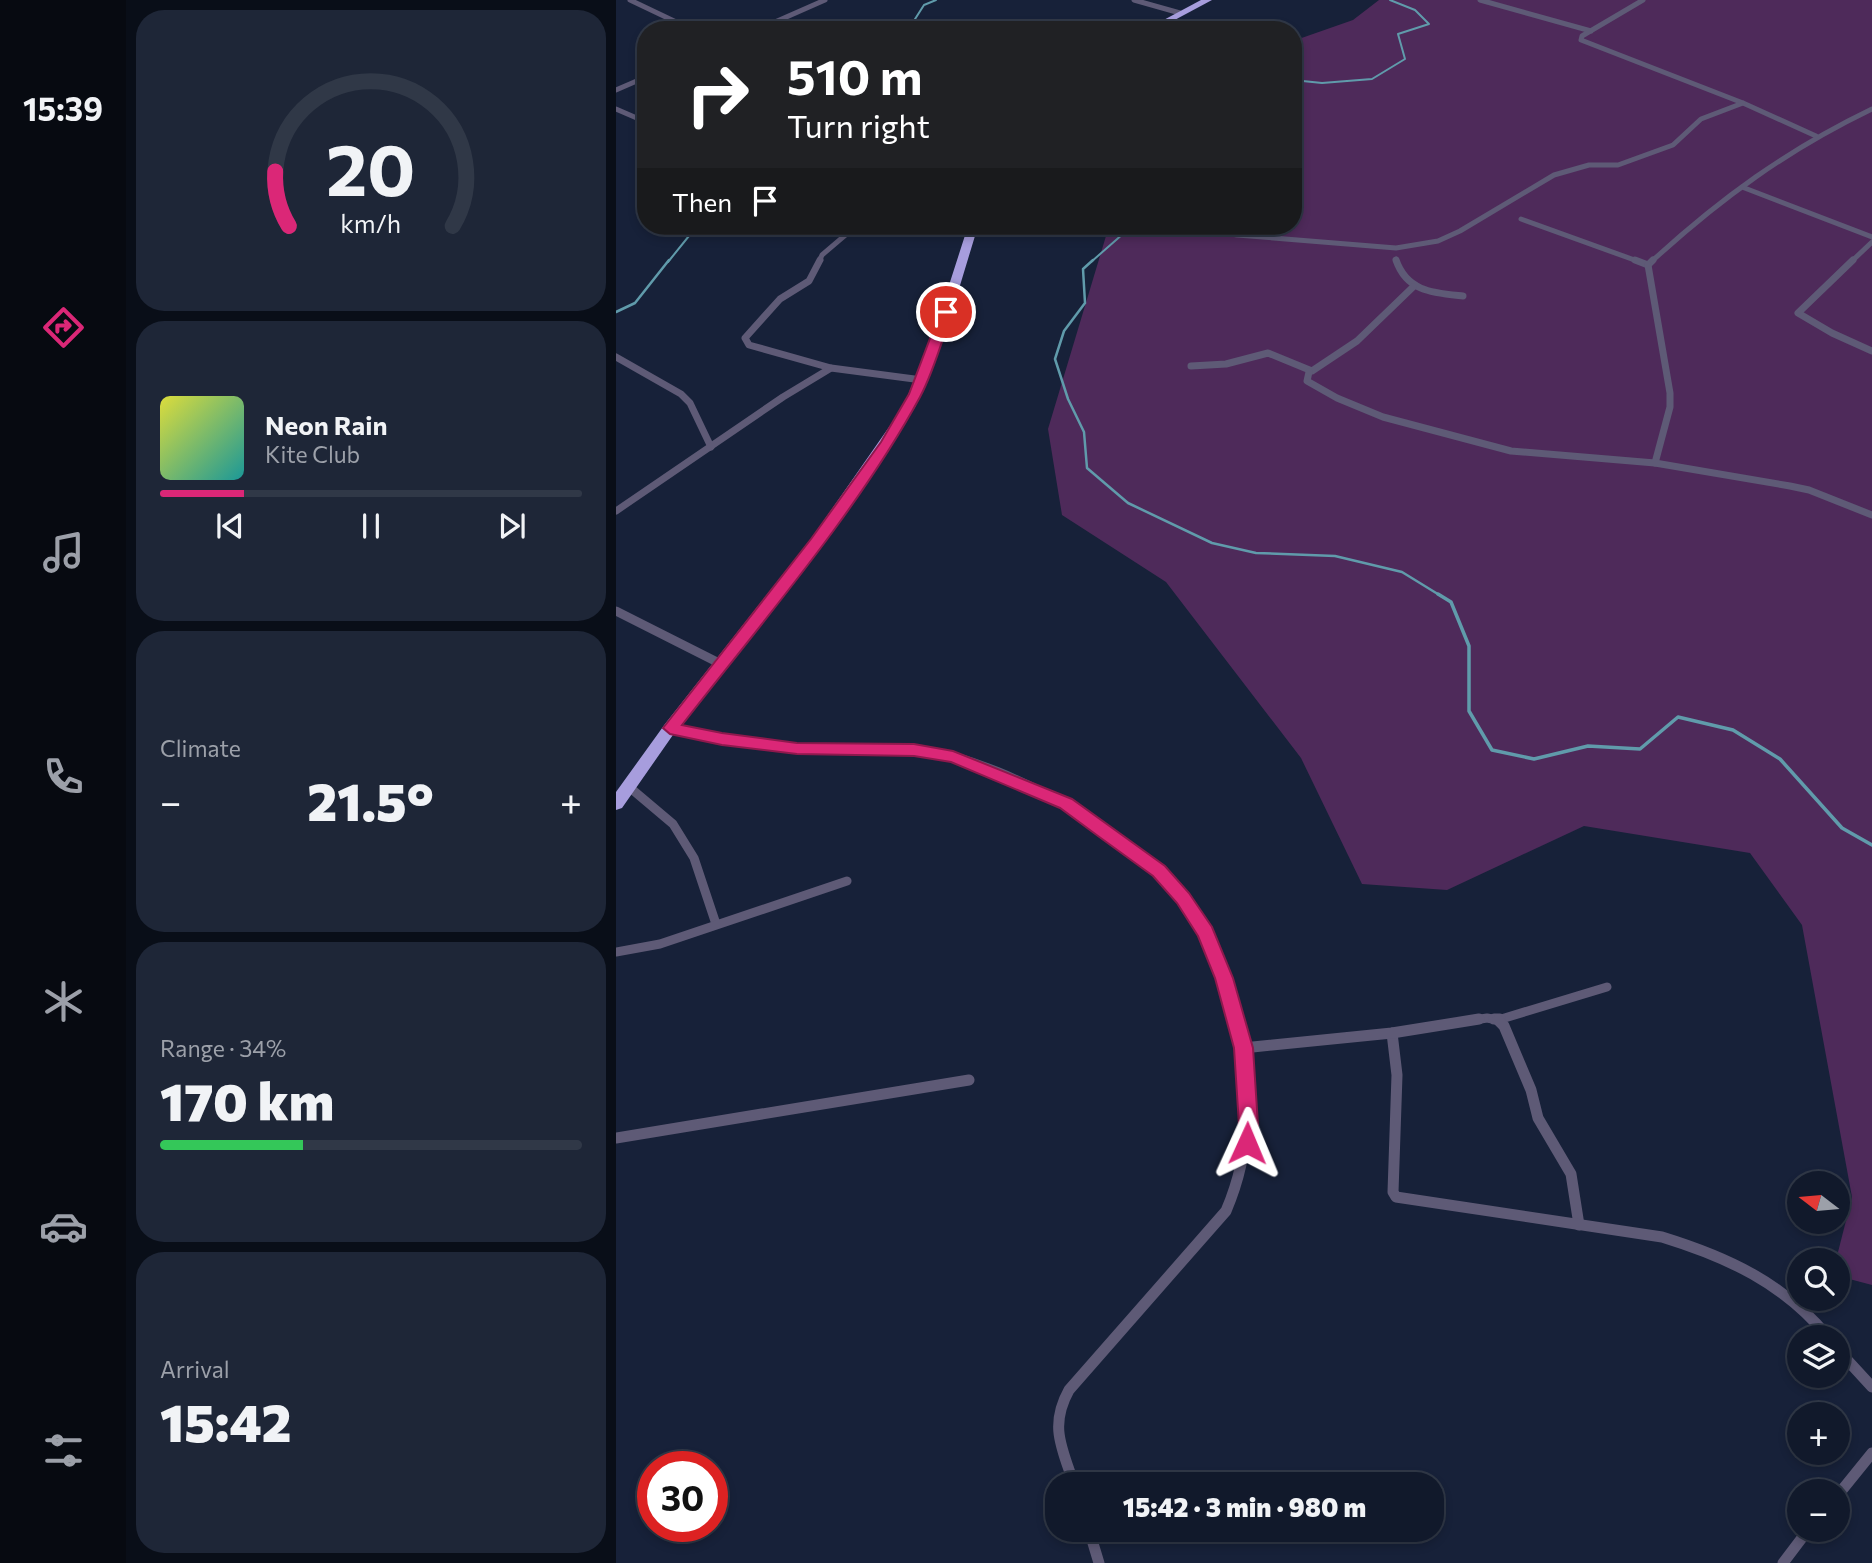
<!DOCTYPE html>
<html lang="en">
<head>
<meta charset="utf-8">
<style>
  body { margin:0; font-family:Commissioner,sans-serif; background:#1e2637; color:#f1f3f6; height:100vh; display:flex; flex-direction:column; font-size:26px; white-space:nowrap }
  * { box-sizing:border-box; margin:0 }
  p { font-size:23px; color:#9ca0a9 }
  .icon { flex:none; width:38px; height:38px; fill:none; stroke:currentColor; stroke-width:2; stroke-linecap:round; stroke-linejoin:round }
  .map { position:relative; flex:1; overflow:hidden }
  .drawer { display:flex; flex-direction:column; gap:10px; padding:10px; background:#090e18; width:490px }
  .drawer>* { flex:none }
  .guide { position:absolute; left:21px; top:21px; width:665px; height:214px; border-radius:28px; box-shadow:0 4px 10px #0003,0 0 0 2px #303847; background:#202124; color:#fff; overflow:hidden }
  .needle { width:46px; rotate:286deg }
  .buttons { position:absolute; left:1171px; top:1171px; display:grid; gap:14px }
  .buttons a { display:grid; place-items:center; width:63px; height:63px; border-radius:50%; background:#11192b; box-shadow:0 4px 10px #0003,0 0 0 2px #303847; font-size:35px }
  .speed { position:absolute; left:21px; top:1451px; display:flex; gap:14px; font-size:35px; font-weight:700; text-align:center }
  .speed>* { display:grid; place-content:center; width:91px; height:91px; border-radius:50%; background:#11192b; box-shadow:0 4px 10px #0003,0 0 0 2px #303847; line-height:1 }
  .speed .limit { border:10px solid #d22; background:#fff; color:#111 }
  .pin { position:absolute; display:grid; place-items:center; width:60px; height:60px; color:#fff; margin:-30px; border:4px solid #fff; border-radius:50%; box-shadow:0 2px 7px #0007 }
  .me { position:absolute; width:77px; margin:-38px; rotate:1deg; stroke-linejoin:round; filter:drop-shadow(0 0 5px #0008) }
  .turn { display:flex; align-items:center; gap:24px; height:147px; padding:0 35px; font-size:32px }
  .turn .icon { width:91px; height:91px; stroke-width:2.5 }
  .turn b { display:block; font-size:49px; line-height:60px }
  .then { display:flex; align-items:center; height:66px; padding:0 35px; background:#0003; gap:14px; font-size:26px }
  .big { font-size:52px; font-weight:800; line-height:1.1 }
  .drawer .tile { flex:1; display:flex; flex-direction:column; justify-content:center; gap:10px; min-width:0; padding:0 24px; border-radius:28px; background:#1e2637 }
  .drawer .dial { align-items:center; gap:0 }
  .dial svg { height:182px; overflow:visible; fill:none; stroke:#303847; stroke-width:7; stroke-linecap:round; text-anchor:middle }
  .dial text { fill:#f1f3f6; stroke:none }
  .song { display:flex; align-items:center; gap:21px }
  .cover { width:84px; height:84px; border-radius:10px; background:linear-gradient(135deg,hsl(60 70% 55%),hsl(180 70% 35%)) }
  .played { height:7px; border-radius:4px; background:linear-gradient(90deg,#db2777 20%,#303847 20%) }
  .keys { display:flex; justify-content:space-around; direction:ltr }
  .heat { display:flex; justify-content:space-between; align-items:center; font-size:38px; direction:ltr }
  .charge { height:10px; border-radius:5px; background:linear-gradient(90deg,#34c759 34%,#303847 0) }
  .trip { position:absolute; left:429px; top:1472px; width:399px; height:70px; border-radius:28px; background:#11192b; box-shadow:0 4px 10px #0003,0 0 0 2px #303847; font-weight:800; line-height:70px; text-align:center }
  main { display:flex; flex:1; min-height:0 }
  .tab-bar { display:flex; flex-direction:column; width:126px; justify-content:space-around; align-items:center; background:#070a11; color:#9ca0a9 }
  .tab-bar .icon { width:49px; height:49px }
  .tab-bar .current { color:#db2777 }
  .tab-bar b { font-size:32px; color:#f1f3f6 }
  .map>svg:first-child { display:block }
</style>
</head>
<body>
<main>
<nav class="tab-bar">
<b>15:39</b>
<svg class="icon current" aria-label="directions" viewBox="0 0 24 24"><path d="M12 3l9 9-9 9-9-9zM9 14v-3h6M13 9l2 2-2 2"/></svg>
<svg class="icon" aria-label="music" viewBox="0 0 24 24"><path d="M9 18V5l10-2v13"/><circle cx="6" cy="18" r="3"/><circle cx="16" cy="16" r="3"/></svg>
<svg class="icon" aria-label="phone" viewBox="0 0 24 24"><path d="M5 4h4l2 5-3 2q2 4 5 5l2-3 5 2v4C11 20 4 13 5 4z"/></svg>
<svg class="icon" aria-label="climate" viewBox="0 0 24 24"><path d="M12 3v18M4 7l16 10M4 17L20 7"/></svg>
<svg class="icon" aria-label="car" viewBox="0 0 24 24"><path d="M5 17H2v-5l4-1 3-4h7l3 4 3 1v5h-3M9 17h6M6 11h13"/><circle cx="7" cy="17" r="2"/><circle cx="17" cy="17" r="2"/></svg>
<svg class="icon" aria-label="filters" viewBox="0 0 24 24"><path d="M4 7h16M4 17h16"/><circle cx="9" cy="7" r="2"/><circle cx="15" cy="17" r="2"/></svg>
</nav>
<section class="drawer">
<div class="tile dial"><svg viewBox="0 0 100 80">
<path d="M14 69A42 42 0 1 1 86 69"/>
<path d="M14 69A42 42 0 0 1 8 45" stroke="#db2777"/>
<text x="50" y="56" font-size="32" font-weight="700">20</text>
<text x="50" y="72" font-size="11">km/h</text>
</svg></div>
<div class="tile">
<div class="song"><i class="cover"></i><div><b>Neon Rain</b><p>Kite Club</p></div></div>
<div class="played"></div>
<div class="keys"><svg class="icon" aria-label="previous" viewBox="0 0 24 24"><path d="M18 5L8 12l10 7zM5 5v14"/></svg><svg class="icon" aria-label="pause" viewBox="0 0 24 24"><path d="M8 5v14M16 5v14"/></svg><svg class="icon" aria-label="next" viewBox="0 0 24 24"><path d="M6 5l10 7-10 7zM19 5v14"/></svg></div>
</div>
<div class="tile"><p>Climate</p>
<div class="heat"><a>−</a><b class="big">21.5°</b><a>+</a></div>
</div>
<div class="tile"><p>Range · 34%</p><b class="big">170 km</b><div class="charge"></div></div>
<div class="tile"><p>Arrival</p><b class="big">15:42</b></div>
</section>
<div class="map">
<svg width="1256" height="1563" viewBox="0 0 1256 1563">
  <rect width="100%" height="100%" fill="#172139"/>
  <!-- green -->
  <path fill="#4e2a5a" d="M763,0H1256V1285L1222,1276L1220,1260L1236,1197L1186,925L1134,853L968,826L831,890L746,884L685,758L550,582L446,515L432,429L493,226H677V41L737,20Z"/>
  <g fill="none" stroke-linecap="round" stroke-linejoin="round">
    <!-- stream-far2 -->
    <g stroke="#609bab" stroke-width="2">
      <path d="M292,30L308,5L320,0"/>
      <path d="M677,80L706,83L756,79L789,59L782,34L813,24L799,10L774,0"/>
      <path d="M52,262L81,226"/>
      <path d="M475,262L516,226"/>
    </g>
    <!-- stream-far1 -->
    <g stroke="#609bab" stroke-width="2.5">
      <path d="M477,260L467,269L469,303L448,331L439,359L452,399L468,432L471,468L512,503L596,543L640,553L719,556L786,572L825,596"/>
      <path d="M0,312L19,303L53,260"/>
    </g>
    <!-- stream -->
    <path stroke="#609bab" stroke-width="3.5" d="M822,594L835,602L853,646V711L876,750L918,759L972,746L1024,749L1062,717L1117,730L1164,759L1226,828L1256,845"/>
    <!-- minor-far3 -->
    <g stroke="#5e5a76" stroke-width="5">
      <path d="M14,0L77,30"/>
      <path d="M518,0L564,13"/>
      <path d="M864,0L975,31"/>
      <path d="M1027,0L966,36L965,40L1127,103L1200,136"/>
      <path d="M141,30L209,0"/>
      <path d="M0,90L30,77"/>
      <path d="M0,109L30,122"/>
      <path d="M1126,187L1256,237"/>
      <path d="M905,219L1024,262"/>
      <path d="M573,226L621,235L780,248L822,241L844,231L938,175L973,165H1002L1057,145L1085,119L1127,103"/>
      <path d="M780,259L781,262"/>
      <path d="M203,262L206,255L240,226"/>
      <path d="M1035,262C1105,198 1171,150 1256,109"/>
      <path d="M1235,262L1256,242"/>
    </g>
    <!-- minor-far2 -->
    <g stroke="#5e5a76" stroke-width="7">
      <path d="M204,260L193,281L164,299L129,338L133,345L215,368"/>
      <path d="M780,260C791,292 818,293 847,296"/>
      <path d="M1019,260L1032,265"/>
      <path d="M1237,260L1182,313L1216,333L1256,351"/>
      <path d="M1032,265L1037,260"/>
      <path d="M1032,265L1054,393V407L1039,463"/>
      <path d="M0,357L65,394L74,403L95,447"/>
      <path d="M575,366L610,364L652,353L696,371L741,341L797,287"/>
      <path d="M693,372L691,381L721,398L767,417L895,451L1039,463L1174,486L1193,490L1256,515"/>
      <path d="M0,511L167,397L215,368L306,380"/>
    </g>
    <!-- minor-far1 -->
    <g stroke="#5e5a76" stroke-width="9">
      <path d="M0,611L105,664"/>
      <path d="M54,728C97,737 140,747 185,749C228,751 273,744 317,752C396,766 519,836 569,900C596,934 609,979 620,1021"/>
      <path d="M12,786L57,824L78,858L100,924"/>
      <path d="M0,952L44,944L231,881"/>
      <path d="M852,1021L871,1018L882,1020L991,987"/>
    </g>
    <!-- minor -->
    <g stroke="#5e5a76" stroke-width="11">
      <path d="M878,1019H884"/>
      <path d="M882,1020L888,1026L915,1090L922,1118L955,1174L963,1225"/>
      <path d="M776,1033L781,1075L777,1192L780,1197L1046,1237C1111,1257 1168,1283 1212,1337"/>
      <path d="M627,1048L776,1033L863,1019"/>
      <path d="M0,1138L353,1080"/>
      <path d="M1222,1350L1256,1387"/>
      <path d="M458,1484C446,1448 433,1426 453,1390L610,1211C637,1148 636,1085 619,1019"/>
      <path d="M1222,1495L1256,1453"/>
      <path d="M473,1530L483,1563"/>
      <path d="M1167,1563L1192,1530"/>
    </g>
    <!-- trunk -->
    <g fill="#a79ddd" fill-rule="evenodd">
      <path d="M585,0H596L540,30H529Z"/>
      <path d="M352,226H362L329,335L299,407L205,545L59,732L6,808L0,810V792L49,724L195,539L287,407L317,335Z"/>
    </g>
  </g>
  <!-- route -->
  <path fill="#db2777" stroke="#8e194d" stroke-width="2" d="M330,309L336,312C326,340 318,371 304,397C242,511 146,622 66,725L106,733L181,743L298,744L337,751L456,799L549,866L573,893L596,927L617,978L637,1048L642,1125L637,1149L631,1152L624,1149L621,1143L623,1125L618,1048L599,978L582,936L561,903L537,876L482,836L444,808L335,762L298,756L181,754L106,745L54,734L47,728L195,539L265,442L293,394L324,312Z"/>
</svg>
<div class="buttons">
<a><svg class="needle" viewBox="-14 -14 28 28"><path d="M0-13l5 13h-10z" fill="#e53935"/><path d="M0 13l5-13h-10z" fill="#9ca0a9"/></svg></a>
<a><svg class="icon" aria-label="search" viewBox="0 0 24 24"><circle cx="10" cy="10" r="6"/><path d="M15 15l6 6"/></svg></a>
<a><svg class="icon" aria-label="layers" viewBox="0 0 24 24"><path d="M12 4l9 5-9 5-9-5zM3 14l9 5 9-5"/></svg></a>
<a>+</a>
<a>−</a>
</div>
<div class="speed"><div class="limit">30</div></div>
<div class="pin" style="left:330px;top:312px;background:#d93025"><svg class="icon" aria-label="arrive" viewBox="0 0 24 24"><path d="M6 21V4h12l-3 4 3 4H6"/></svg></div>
<svg class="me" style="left:631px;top:1143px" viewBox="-20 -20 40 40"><path d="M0-17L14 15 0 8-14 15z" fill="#db2777" stroke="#fff" stroke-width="4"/></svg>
<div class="trip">15:42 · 3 min · 980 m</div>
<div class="guide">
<div class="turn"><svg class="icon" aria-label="right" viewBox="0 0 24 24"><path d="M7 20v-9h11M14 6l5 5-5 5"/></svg><div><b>510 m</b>Turn right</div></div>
<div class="then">Then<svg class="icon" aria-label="arrive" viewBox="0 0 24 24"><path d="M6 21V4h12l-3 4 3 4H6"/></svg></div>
</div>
</div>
</main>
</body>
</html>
